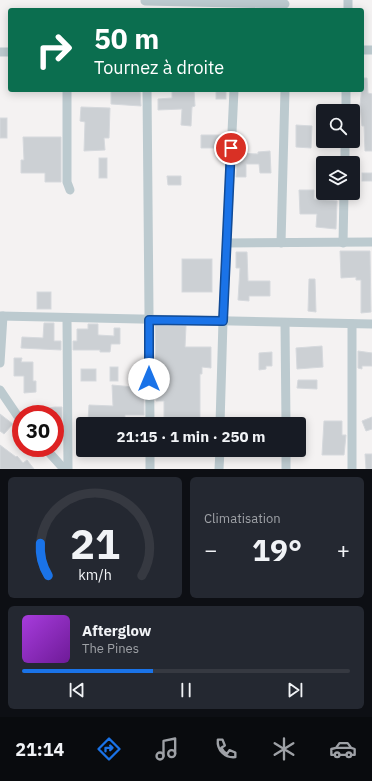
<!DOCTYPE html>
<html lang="fr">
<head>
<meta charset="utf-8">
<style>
  body { margin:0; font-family:"IBM Plex Sans",sans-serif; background:#242831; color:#f1f3f6; height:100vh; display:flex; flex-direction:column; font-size:15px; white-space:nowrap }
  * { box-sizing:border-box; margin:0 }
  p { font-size:13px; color:#9ea1a6 }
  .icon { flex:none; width:22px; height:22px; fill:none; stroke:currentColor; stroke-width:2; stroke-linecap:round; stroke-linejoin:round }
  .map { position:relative; height:469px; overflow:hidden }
  .side { display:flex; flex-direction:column; gap:8px; padding:8px; background:#0d0f14; flex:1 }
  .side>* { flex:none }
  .banner { position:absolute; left:8px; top:8px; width:356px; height:84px; border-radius:4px; box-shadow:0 2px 10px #0003; background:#0b6e4f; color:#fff; overflow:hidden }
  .fabs { position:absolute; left:316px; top:104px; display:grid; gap:8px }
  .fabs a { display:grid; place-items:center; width:44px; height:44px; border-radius:4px; background:#171b24; box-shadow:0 2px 10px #0003; font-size:20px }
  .speed { position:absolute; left:12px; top:405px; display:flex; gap:8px; font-size:20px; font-weight:700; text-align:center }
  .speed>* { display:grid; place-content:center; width:52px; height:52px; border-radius:50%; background:#171b24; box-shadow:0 2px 10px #0003; line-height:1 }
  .speed .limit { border:6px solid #d22; background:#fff; color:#111 }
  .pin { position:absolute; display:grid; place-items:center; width:34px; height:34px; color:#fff; margin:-17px; border:2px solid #fff; border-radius:50%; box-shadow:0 1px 4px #0007 }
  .me { position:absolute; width:44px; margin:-22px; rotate:0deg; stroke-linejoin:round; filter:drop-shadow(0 0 3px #0008) }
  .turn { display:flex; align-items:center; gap:14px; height:84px; padding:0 20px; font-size:18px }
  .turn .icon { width:52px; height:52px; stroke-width:2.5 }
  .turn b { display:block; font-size:28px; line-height:34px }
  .big { font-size:30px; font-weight:800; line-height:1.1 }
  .side .card { flex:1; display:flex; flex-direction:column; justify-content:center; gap:6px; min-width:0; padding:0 14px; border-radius:6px; background:#242831 }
  .side .dial { align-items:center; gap:0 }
  .dial svg { height:104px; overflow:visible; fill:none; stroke:#363941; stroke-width:7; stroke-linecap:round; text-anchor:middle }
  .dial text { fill:#f1f3f6; stroke:none }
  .song { display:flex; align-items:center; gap:12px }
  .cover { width:48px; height:48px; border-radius:6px; background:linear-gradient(135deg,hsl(280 70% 55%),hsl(280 70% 35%)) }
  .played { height:4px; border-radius:2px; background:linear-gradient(90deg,#1a73e8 40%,#363941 40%) }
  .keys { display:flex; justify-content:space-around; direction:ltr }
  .heat { display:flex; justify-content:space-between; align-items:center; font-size:22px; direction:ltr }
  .side .tiles { flex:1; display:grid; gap:8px; grid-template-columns:1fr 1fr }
  .card:last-child { grid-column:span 2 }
  .trip { position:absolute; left:76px; top:417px; width:230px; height:40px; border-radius:4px; background:#171b24; box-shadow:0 2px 10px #0003; font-weight:800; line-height:40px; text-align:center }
  .menu { display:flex; height:64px; justify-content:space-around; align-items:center; background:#090b0e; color:#9ea1a6 }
  .menu .icon { width:28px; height:28px }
  .menu .active { color:#1a73e8 }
  .menu b { font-size:18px; color:#f1f3f6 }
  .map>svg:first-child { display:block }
</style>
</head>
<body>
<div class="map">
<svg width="372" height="469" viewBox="0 0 372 469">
  <rect width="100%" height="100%" fill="#f4f2f2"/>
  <!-- building -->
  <g fill="#ccd0d4" stroke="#d6d9dd">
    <path d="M363,78H367L368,93L372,94V151H365L364,126H362L360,105Z"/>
    <path d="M111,90H140L141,106L111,104Z"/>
    <path d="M172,90H194L195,106L192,107L191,126L181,125L182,109L158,110V99L172,98Z"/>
    <rect x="216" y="90" width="10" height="9"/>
    <path d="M81,107L110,108L109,138H104L105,150L84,151L85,122L80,121Z"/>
    <rect x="0" y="118" width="7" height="20"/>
    <path d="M296,125L312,126L311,148L296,147Z"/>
    <path d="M201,135H223L224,148H201Z"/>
    <path d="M23,137H61V182H45V173H21V160H24Z"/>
    <path d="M270,151L271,173H260L259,164H246V177H236L237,153L258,154V152Z"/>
    <rect x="99" y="158" width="8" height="20"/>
    <rect x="362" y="173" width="10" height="8"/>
    <path d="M167,176H181V185H168Z"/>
    <path d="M299,190H314V199L337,201L336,229L316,227L317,214H300Z"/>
    <path d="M340,251H370L371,312L361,313V280H356V277L341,278Z"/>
    <path d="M236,252H247L248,281H270V296H249V301L238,300L240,268H236Z"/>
    <rect x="182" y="259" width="30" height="33"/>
    <path d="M309,279H315L316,312L308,311Z"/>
    <rect x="37" y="292" width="14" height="17"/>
    <path d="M44,323H54V341H61V350L21,348L22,337L43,338Z"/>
    <path d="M88,324H98V335L114,336V328H120V344H111L110,352H100V350H73V341H77V329H88Z"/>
    <path d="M155,325L186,326L185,347H211V368L202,367V374H200V424H186L187,418L164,417V401H156Z"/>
    <path d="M322,346L323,367L297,369L296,348Z"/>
    <path d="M358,351L372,353V366H362V369L358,368Z"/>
    <path d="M272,352V366H266V369L259,370V353Z"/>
    <path d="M14,358H22L21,362H33V381H36V392L24,393V376H14Z"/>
    <rect x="110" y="367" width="8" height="14"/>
    <rect x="81" y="369" width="15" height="12"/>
    <path d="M298,380H317V389L297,388Z"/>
    <path d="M112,385L144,388V415H125V424L88,421L89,405L113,406Z"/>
    <path d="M55,407H62V438H55V414H41V409Z"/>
    <path d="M0,414L13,424L4,434L0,431Z"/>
    <path d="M372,417V429L366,431L362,421Z"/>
    <path d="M324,421H342V435H346L344,455H322Z"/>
    <path d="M0,445L16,457L17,456L23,463L27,460L34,469H0Z"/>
    <path d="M365,454H372V469H366Z"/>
  </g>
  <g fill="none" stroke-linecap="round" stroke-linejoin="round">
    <!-- minor -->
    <g stroke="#bccacf" stroke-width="9">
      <path d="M145,1L285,4"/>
      <path d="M348,10V0"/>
      <path d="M362,50H372"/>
      <path d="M0,52H10"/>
      <path d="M67,90V182L70,190"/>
      <path d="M147,90L150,424"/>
      <path d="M346,111V90"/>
      <path d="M345,163V141"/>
      <path d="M227,243L372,242"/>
      <path d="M281,243L285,90"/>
      <path d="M343,243L344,193"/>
      <path d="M0,316L372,324"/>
      <path d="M67,318L68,469"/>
      <path d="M285,323L286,424"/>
      <path d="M352,324V469"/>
      <path d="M0,363L3,316"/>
      <path d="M0,390L21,421"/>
      <path d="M220,424L223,321L234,90"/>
      <path d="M45,448L64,469"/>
      <path d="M150,450V469"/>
      <path d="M286,450V469"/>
      <path d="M219,469L220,450"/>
    </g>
  </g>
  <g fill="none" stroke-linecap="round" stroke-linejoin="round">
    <!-- route casing -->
    <g stroke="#114b97" stroke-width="10">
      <path id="route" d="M149,379V320L223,321L231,148"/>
    </g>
    <!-- route -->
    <use href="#route" stroke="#1a73e8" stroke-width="7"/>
  </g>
</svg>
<div class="fabs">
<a><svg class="icon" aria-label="search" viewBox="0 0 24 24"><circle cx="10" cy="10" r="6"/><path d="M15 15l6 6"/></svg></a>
<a><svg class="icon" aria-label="layers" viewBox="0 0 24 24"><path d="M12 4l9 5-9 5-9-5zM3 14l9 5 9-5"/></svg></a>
</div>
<div class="speed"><div class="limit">30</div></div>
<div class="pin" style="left:231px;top:148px;background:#d93025"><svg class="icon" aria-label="arrive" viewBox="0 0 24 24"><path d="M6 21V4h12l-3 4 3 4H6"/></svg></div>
<svg class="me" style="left:149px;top:379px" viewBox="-20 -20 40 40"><circle r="19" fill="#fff"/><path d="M0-13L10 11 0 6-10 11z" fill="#1a73e8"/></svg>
<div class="trip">21:15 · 1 min · 250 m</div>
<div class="banner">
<div class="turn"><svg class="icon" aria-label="right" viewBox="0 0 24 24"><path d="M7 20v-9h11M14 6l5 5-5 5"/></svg><div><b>50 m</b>Tournez à droite</div></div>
</div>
</div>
<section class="side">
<div class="tiles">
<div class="card dial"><svg viewBox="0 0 100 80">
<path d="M14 69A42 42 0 1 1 86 69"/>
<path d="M14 69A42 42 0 0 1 8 44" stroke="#1a73e8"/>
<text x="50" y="56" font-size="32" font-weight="700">21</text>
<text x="50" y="72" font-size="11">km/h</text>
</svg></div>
<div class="card"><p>Climatisation</p>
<div class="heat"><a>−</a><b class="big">19°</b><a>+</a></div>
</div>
<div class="card">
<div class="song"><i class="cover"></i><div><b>Afterglow</b><p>The Pines</p></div></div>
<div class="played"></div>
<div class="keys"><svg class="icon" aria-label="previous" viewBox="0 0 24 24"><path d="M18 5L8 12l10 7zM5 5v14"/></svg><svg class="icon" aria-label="pause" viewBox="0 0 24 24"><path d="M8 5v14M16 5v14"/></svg><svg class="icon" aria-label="next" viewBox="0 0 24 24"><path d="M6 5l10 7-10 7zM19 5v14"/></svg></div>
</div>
</div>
</section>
<nav class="menu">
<b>21:14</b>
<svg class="icon active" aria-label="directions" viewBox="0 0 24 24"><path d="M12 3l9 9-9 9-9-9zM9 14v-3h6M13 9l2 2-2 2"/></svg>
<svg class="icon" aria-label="music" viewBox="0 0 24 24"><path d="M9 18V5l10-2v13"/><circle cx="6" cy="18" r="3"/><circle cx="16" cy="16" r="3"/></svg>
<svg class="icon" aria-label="phone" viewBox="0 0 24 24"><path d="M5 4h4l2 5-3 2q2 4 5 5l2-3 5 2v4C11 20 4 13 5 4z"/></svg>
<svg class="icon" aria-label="climate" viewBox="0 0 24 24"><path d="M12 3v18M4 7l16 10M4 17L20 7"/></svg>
<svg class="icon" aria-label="car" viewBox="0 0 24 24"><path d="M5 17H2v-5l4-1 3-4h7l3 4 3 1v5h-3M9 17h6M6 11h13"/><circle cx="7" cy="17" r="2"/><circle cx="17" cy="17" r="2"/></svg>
</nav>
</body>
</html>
